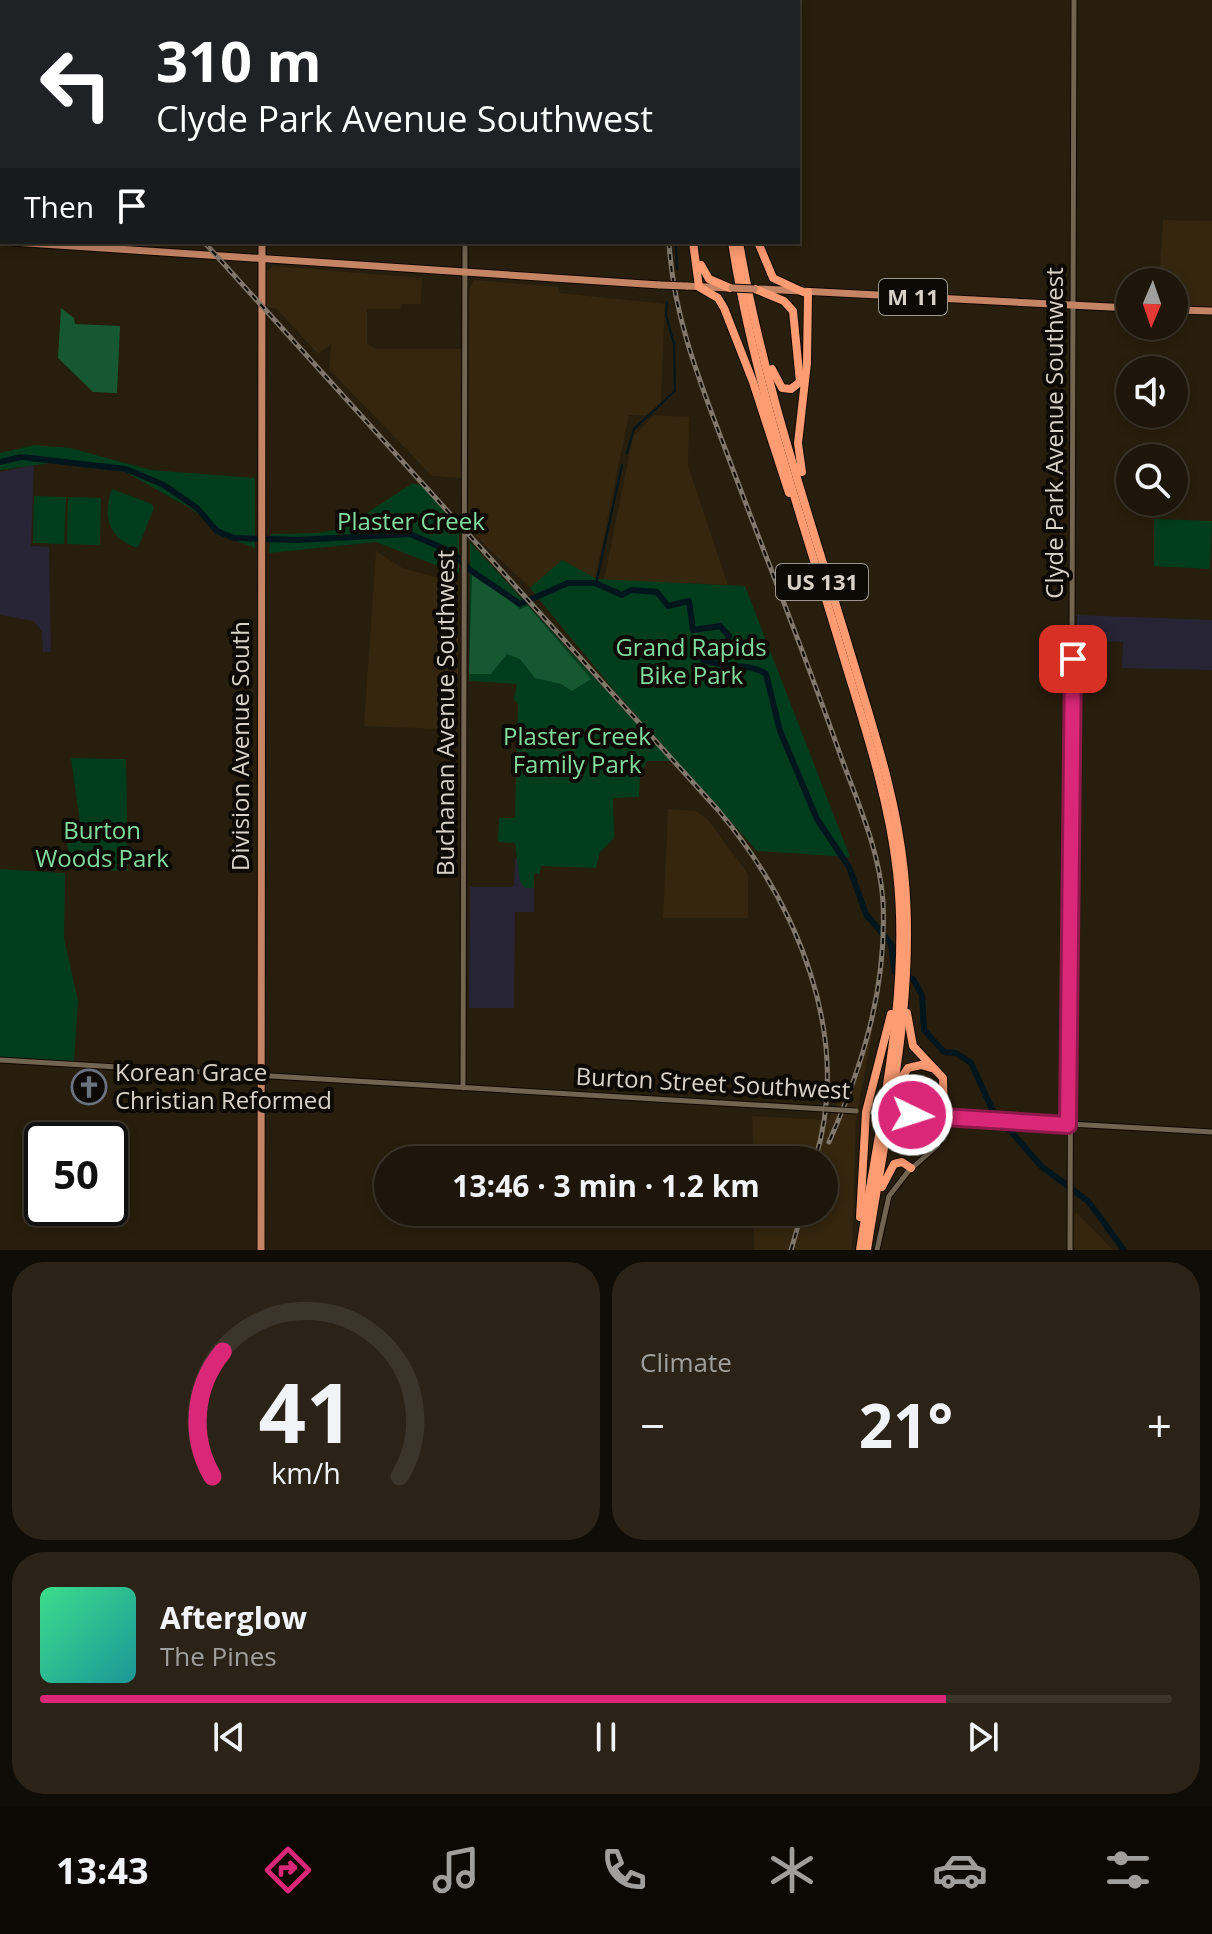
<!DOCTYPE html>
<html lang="en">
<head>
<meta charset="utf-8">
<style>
  body { margin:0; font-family:"Open Sans",sans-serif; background:#2b2318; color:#f1f3f6; height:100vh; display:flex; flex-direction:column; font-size:30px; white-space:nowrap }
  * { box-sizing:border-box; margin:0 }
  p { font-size:26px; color:#a19f9c }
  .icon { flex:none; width:44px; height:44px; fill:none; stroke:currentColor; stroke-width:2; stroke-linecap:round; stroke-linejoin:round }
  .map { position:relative; height:1250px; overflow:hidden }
  .details { display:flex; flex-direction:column; gap:12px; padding:12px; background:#100c06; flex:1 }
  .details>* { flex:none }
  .hud { position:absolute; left:0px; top:0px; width:800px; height:244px; box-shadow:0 4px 12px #0003,0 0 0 2px #3c352b; background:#202124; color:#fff; overflow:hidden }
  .needle { width:52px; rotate:182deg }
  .tools { position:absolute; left:1116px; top:268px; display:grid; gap:16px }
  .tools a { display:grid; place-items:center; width:72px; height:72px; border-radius:50%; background:#1e160a; box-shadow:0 4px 12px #0003,0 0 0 2px #3c352b; font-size:40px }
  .speed { position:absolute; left:24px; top:1122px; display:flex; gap:16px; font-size:40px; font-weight:700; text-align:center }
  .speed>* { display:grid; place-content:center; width:104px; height:104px; border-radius:50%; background:#1e160a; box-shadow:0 4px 12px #0003,0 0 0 2px #3c352b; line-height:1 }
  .speed .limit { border:4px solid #111; border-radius:12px; background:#fff; color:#111 }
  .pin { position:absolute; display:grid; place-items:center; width:68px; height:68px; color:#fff; margin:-34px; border-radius:16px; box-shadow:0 4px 12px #0006 }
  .me { position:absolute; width:88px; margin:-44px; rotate:94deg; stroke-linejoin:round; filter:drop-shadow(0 0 6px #0008) }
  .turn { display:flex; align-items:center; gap:28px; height:168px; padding:0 24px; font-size:36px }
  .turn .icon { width:104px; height:104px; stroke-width:2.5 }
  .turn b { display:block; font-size:56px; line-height:68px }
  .then { display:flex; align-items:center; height:76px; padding:0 24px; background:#0003; gap:16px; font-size:30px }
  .big { font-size:60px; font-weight:700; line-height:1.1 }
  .details .card { flex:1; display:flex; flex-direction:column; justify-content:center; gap:12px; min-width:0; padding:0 28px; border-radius:32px; background:#2b2318 }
  .details .dial { align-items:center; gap:0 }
  .dial svg { height:208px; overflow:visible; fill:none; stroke:#3c352b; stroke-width:7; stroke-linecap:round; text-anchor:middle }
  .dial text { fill:#f1f3f6; stroke:none }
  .song { display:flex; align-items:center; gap:24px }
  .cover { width:96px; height:96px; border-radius:12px; background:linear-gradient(135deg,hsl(150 70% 55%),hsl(180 70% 35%)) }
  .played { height:8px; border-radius:4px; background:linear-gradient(90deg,#db2777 80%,#3c352b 80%) }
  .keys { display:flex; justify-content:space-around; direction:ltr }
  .heat { display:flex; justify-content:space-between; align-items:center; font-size:44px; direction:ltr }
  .details .tiles { flex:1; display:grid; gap:12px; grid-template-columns:1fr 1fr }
  .card:last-child { grid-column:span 2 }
  .trip { position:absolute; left:374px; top:1146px; width:464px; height:80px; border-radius:40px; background:#1e160a; box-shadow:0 4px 12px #0003,0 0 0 2px #3c352b; font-weight:700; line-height:80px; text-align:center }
  .dock { display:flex; height:128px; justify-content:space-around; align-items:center; background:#0c0904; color:#a19f9c }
  .dock .icon { width:56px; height:56px }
  .dock .active { color:#db2777 }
  .dock b { font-size:36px; color:#f1f3f6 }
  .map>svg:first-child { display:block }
</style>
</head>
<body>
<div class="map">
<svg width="1212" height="1250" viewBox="0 0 1212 1250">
  <rect width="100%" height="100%" fill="#281e0d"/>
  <!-- built -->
  <g fill="#34260f">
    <path d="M1163,220L1212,221V307L1174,306V282H1159Z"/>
    <path d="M273,266L422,278L421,304H401L400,309H367V344L376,349H462L461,478L432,476L329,369L331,344L318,354L277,309L265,307L266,272Z"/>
    <path d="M474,280L558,287L559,293L665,304L661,403L646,415H629L595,579L562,560L530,588L468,529L469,290Z"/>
    <path d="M654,415L689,417L688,466L728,585L604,580L633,437Z"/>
    <path d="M376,551L402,568L458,583V680H439L440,729L364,726Z"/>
    <path d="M668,809L696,811L708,820L748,874V918H663Z"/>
    <path d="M868,1028H873L856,1120L852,1250H754V1212H824V1160H754L752,1116L823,1120L820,1134L855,1072Z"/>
    <path d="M1075,1212L1095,1231L1113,1250H1073Z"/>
  </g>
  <!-- education -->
  <g fill="#272435">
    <path d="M34,465L31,546L49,547L51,652H43L42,632L34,621L0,615V472Z"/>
    <path d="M1077,615L1212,620V670L1122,668L1123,642L1077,640Z"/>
    <path d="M515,859H527L534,873V912H515L514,1008H469L470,887H514Z"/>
  </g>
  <!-- green -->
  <g fill="#003d1d">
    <path d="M34,445L70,448L151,470L255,478V548L216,534L205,519L188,507L125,472L51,463L0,470V453Z"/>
    <path d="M413,483L422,486L459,527V574L376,542L269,553L271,534L318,533L344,528Z"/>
    <path d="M112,489L152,504L154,508L138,548C108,539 102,516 112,489Z"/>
    <path d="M34,496L66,497L64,544L33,543Z"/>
    <path d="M68,497L101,498L100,545L67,544Z"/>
    <path d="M1154,519L1212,521L1210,569L1154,566Z"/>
    <path d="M470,542L671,761H647L640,776L639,797L613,798L614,838L600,852L596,868L541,866L540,874H534V888H525L520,882L515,843L498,842L499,818H515L518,704L514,699L517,684L469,681Z"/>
    <path d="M562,560L597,579L745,586L850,857L757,851L617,694L530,588Z"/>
    <path d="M71,758L126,759L128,871L72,869L65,835L81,830Z"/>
    <path d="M0,869L65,873L64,938L78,1001L74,1062L0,1058Z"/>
  </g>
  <!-- forest -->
  <g fill="#155831">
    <path d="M61,308L74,318L75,324L120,326L117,393L93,392L58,358Z"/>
    <path d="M472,575L494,587L520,609L528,606L591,679L572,691L561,684L535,678L520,659L507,654L491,674H469Z"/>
  </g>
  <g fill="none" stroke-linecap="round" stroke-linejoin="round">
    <!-- stream -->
    <g stroke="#00161c" stroke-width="2">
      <path d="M699,2V0"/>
      <path d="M676,242L677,269"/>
      <path d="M627,453L634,429L675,391L674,344L666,315L667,302"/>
      <path d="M596,584L622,465"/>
    </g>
    <!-- river -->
    <path stroke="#00161c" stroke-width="6" d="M0,462L21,457L126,469L164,485L197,508L217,531L234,538L298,540L410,534L452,552L470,570L520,604L568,583H595L622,595L631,590L657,592L668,606L689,601L693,630L720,626L729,636L725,647L708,645L698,650L703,660C727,669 748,662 766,674L780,731L817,819L849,867L866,914L891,944L895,972L913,979L922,995L924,1030L944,1052L956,1053L971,1063L993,1111L1041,1166L1088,1201L1124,1250"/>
    <!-- tertiary casing -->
    <g stroke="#110800" stroke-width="7">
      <g id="tertiary">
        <path d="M465,0V2"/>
        <path d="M463,1088L465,242"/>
        <path d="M877,1250L889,1196L911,1168"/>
      </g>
    </g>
    <!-- secondary casing -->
    <g stroke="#110800" stroke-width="7">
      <g id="secondary">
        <path d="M0,1060L824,1109"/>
        <path d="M894,1114L1212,1132"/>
        <path d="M912,1168L938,1145L944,1119"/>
        <path d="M1070,1250L1074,0"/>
      </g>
    </g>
    <!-- primary casing -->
    <g stroke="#110800" stroke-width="9">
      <g id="primary">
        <path d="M262,0V2"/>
        <path d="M0,241H2"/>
        <path d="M12,242L660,285"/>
        <path d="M686,286L728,288"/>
        <path d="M760,289L1130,308"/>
        <path d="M1174,310L1212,311"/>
        <path d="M261,1250L262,242"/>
      </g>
    </g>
    <!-- motorway casing -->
    <g stroke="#110800" stroke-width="10">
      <g id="motorway">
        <path d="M719,2V0"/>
        <path d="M726,2V0"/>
        <path d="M693,242L699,287L718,298L724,308L753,382L789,493"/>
        <path d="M732,242C754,385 804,523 845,662C866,731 889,800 897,872C911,997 878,1127 860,1250"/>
        <path d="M739,242C763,385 812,523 853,661C874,731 897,800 904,872C917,998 886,1126 867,1250"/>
        <path d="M758,242L773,278L803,292"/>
        <path d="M701,265L709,279L730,288"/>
        <path d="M755,289L784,301L793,311L800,382L791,389L782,388L772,369"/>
        <path d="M802,472L798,443L807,363L808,292"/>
        <path d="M907,1013L913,1046L943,1078L944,1118"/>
        <path d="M896,1086L908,1068L921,1065L931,1068"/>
        <path d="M926,1116L938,1109L941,1097"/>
        <path d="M882,1187L894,1164L902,1162L911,1168"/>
        <path d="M860,1217L866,1112L891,1014"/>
      </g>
    </g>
    <!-- tertiary -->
    <use href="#tertiary" stroke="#716552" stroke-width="5"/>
    <!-- secondary -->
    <use href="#secondary" stroke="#716552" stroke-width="5"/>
    <!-- primary -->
    <use href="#primary" stroke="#c58565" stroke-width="7"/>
    <!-- motorway -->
    <use href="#motorway" stroke="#fd9b72" stroke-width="8"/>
    <!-- rail casing -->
    <g stroke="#81786b" stroke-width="5">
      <g id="rail">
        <path d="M670,2V0"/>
        <path d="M0,16L2,18"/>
        <path d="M204,242L718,810C798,905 853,1037 815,1160"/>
        <path d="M669,242C673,316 700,382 726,451C764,553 805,654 841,757C858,803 880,852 883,902C887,987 863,1065 829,1142"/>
        <path d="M791,1250L802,1212"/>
      </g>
    </g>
    <!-- rail -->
    <use href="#rail" stroke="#0d0904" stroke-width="2" stroke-dasharray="6" stroke-linecap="butt"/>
    <!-- secondary-bridge casing -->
    <g stroke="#110800" stroke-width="7" stroke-linecap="butt">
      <g id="secondary-bridge">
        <path d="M824,1109L856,1111"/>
        <path d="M872,1112L894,1114"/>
      </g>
    </g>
    <!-- primary-bridge casing -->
    <g stroke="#110800" stroke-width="9" stroke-linecap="butt">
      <g id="primary-bridge">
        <path d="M660,285L686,286"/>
        <path d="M732,288L754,289"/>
      </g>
    </g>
    <!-- secondary-bridge -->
    <use href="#secondary-bridge" stroke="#716552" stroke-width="5"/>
    <!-- primary-bridge -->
    <use href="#primary-bridge" stroke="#c58565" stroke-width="7"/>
  </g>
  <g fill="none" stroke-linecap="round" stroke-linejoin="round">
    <!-- route casing -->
    <g stroke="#8e194d" stroke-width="20">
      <path id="route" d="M912,1115L1068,1125L1073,659"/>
    </g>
    <!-- route -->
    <use href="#route" stroke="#db2777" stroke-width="14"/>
  </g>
  <!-- icons -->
  <defs>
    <g id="church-ring" transform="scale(1.8)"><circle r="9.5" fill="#0d0904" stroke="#6b7280" stroke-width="1.5"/><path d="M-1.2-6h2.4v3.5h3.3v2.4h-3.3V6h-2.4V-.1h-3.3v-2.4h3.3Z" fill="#6b7280"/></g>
  </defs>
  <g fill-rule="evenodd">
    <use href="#church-ring" x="89" y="1087"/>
  </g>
  <g text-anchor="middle" stroke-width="8" stroke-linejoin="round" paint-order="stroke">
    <!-- shield labels -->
    <g fill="#0d0904" stroke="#9c968d" stroke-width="2">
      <rect x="879" y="279" width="68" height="36" rx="6"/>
      <rect x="776" y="564" width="92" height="36" rx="6"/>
    </g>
    <g font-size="22" font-weight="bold" fill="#d9d2c8">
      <text x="913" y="305">M 11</text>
      <text x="822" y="590">US 131</text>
    </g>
    <!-- street labels -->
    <g font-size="24" fill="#d9d2c8" stroke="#0d0904">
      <text transform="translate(1055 433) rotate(-90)" y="8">Clyde Park Avenue Southwest</text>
      <text transform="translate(446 713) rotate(-90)" y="8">Buchanan Avenue Southwest</text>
      <text transform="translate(241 746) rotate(-90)" y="8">Division Avenue South</text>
      <text transform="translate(713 1084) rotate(3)" y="8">Burton Street Southwest</text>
    </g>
    <!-- park labels -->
    <g font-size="24" fill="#82dc9e" stroke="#0d0904">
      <text x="411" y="530">Plaster Creek</text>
      <text x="691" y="656">Grand Rapids<tspan x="691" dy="28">Bike Park</tspan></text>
      <text x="577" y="745">Plaster Creek<tspan x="577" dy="28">Family Park</tspan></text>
      <text x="102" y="839">Burton<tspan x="102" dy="28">Woods Park</tspan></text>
    </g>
    <!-- poi labels -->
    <g font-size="24" fill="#d9d2c8" stroke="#0d0904" text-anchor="start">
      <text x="115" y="1081">Korean Grace<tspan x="115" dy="28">Christian Reformed</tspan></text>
    </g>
  </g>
</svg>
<div class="tools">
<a><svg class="needle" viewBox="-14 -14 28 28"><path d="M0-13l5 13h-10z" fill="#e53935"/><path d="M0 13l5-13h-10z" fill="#a19f9c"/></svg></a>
<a><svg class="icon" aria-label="sound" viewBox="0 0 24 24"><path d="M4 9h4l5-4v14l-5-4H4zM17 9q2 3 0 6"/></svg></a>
<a><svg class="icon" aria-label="search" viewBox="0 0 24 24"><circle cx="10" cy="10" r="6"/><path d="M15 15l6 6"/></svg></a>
</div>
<div class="speed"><div class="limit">50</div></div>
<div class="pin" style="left:1073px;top:659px;background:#d93025"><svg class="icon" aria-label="arrive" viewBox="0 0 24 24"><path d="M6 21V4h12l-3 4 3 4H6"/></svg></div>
<svg class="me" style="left:912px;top:1115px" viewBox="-20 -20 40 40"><circle r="17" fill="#db2777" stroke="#fff" stroke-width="3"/><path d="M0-11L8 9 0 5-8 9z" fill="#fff"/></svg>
<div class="trip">13:46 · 3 min · 1.2 km</div>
<div class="hud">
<div class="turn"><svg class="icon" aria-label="left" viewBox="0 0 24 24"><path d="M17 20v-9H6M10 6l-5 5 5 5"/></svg><div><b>310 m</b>Clyde Park Avenue Southwest</div></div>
<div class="then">Then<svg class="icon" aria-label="arrive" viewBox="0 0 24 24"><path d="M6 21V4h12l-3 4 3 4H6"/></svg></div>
</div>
</div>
<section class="details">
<div class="tiles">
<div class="card dial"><svg viewBox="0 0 100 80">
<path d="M14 69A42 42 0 1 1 86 69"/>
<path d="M14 69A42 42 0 0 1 18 21" stroke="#db2777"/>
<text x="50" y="56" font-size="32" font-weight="700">41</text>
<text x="50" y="72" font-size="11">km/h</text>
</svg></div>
<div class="card"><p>Climate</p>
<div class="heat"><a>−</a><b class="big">21°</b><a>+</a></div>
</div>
<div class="card">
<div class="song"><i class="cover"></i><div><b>Afterglow</b><p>The Pines</p></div></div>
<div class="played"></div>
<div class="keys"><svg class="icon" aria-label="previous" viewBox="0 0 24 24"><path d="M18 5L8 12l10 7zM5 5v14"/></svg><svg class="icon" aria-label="pause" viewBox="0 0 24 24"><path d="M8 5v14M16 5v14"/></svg><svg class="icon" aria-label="next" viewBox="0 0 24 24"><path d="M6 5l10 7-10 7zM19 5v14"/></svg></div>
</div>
</div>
</section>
<nav class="dock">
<b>13:43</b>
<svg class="icon active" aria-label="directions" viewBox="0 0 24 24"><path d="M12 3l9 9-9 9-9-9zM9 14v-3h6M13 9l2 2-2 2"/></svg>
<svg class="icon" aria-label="music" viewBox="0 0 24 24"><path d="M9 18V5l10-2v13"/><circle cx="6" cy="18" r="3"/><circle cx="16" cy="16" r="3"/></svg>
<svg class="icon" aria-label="phone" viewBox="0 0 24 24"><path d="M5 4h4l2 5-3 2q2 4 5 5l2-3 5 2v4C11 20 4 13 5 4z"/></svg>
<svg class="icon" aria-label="climate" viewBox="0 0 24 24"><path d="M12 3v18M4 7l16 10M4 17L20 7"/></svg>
<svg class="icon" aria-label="car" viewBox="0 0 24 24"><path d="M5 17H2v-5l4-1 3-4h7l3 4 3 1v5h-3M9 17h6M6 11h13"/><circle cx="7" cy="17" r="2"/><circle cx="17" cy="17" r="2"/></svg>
<svg class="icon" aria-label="filters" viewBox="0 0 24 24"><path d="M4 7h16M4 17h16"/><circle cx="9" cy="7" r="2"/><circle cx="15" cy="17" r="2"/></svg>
</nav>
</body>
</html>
